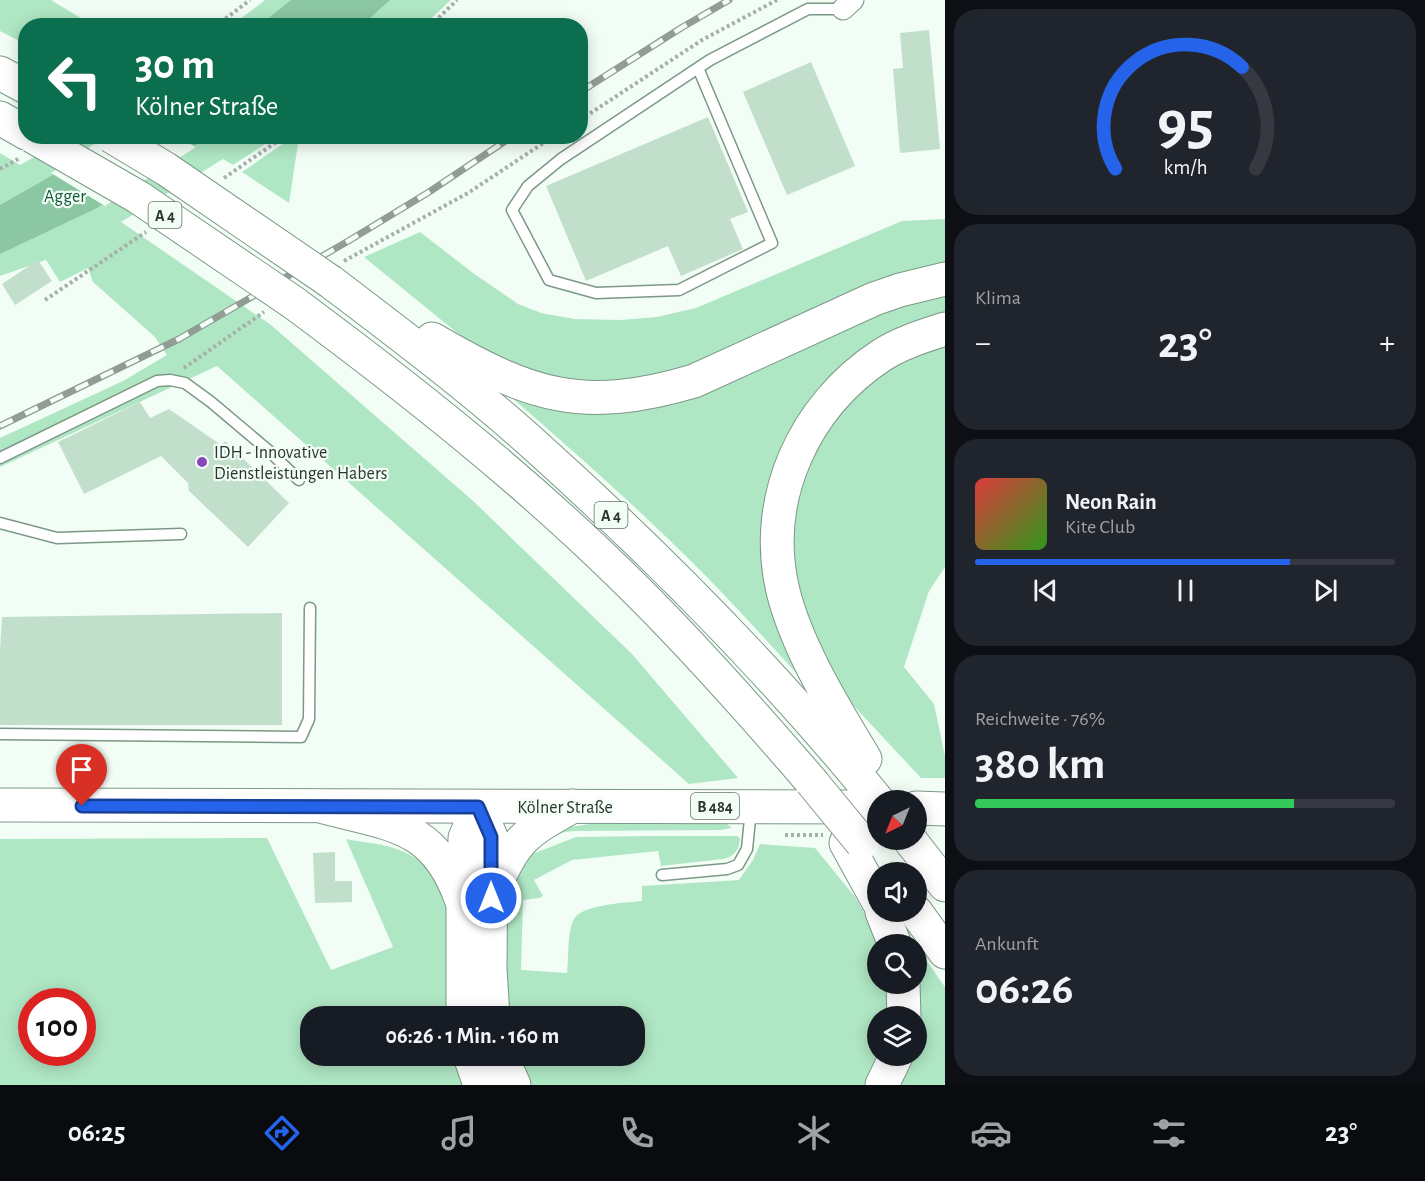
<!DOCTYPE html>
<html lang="de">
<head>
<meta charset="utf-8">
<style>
  body { margin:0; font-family:"Alegreya Sans",sans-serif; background:#20242c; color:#f1f3f6; height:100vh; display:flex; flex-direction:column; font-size:22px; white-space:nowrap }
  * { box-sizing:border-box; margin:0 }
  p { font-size:20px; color:#9ea1a6 }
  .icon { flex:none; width:33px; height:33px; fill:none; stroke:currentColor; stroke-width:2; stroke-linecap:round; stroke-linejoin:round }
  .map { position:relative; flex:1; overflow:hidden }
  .panel { display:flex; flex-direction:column; gap:9px; padding:9px; background:#0d0f14; width:480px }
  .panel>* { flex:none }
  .top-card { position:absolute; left:18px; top:18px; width:570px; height:126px; border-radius:24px; box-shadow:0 3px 15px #0003; background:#0b6e4f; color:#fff; overflow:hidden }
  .needle { width:39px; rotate:223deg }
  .controls { position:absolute; left:867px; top:790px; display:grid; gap:12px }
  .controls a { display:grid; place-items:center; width:60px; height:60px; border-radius:50%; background:#171b24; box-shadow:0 3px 15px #0003; font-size:30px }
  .speed { position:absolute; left:18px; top:988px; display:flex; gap:12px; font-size:30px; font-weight:700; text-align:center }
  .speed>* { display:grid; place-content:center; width:78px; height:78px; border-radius:50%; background:#171b24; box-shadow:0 3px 15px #0003; line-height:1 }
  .speed .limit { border:9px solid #d22; background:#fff; color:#111 }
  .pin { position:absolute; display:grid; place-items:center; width:51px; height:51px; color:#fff; margin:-62px -26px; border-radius:50% 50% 50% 0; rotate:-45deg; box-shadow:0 0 6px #0007 }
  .pin .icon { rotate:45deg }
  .me { position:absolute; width:66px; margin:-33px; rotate:0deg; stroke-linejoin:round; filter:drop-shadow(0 0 4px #0008) }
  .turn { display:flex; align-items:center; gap:21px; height:126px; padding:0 18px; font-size:27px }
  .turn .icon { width:78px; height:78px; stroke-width:2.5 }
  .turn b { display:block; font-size:42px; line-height:51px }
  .big { font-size:45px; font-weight:700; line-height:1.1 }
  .panel .widget { flex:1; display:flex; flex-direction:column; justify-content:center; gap:9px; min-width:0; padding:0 21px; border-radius:24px; background:#20242c }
  .panel .dial { align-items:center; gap:0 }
  .dial svg { height:156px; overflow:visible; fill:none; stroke:#363941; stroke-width:7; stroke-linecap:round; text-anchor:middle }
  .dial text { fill:#f1f3f6; stroke:none }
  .song { display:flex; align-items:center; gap:18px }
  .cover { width:72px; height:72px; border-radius:9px; background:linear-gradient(135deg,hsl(0 70% 55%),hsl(110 70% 35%)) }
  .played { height:6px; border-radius:3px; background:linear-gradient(90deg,#2563eb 75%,#363941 75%) }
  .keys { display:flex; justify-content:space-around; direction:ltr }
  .heat { display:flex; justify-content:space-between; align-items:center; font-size:33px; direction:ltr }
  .charge { height:9px; border-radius:4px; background:linear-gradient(90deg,#34c759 76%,#363941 0) }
  .trip { position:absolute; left:300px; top:1006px; width:345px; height:60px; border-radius:24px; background:#171b24; box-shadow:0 3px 15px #0003; font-weight:700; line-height:60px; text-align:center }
  .menu { display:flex; height:96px; justify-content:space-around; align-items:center; background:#090b0e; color:#9ea1a6 }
  .menu .icon { width:42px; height:42px }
  .menu .on { color:#2563eb }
  .menu b { font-size:27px; color:#f1f3f6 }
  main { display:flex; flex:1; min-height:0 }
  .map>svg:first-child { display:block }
</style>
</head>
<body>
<main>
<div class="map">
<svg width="945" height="1085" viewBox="0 0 945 1085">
  <rect width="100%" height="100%" fill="#f2fdf6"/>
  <!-- green -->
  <g fill="#afe7c4" fill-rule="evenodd">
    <path d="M0,0H51L92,25L26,26L25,44L0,31Z"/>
    <path d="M265,0H451L424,25L231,26Z"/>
    <path d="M70,137H276L233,165L223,159L121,222L271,325L472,500L632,654L738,778L689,784L217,366L0,467V438L123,381L167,355L155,337L93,282L88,268L60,282L46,260L0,276V153L20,165Z"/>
    <path d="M293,137H299L289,203L242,172Z"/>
    <path d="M945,219V264L702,362L661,376L597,383L533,373L477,349L364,257L420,232L473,273L518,304L541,313L575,319L620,320L657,317L696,308L902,221Z"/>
    <path d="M945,290V320L899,334L777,481L815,694C778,653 741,612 703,573C637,507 567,445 497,385L574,405Z"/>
    <path d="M945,344V567L929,591L904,667L934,704L945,756V778H921L853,705L811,632L796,580L793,527L804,472L844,403L906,357Z"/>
    <path d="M695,823L727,824L732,828L721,830L574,831L565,832L541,841L563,828L590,824Z"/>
    <path d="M648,836H737L740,838C739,850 735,856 723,859L661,866L658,851L572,860L534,880L543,896L539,898L523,900L521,970L567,973C569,957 567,936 573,921C579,904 626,903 642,901V886L739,880L753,860L760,844L815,848L855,897L879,939L878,984H889L890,1017H878V1056H881L867,1085H528L514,1056H634V1017H503L502,910L525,853H535L576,837Z"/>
    <path d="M267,838L331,970L393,947L346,839C372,844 399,844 420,862L429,858L450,911L451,1017H310V1056H458L467,1085H0V839ZM32,1002H82V1053H32Z"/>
    <path d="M917,947L945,987V1085H892L905,1056H916Z"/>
  </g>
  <!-- water -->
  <g fill="#8ac7a2">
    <path d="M291,0H390L362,25H260Z"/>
    <path d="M111,137H208L97,208L0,254V205L46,179Z"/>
  </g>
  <!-- pier -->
  <path fill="#f2fdf6" d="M106,136L178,137L196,147L105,206L51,173Z"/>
  <!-- building -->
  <g fill="#c2dfcc">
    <path d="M929,30L940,149L900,153L893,69L903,68L900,33Z"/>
    <path d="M811,62L855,166L787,195L743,92Z"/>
    <path d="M708,117L748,212L730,219L743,249L681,276L668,246L586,281L546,186Z"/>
    <path d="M38,260L52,281L15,305L2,284Z"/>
    <path d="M140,402L150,418L169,409L221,445L225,441L289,503L248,547L189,491L188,483L161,456L84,494L58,442Z"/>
    <path d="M282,613V725H0V649L2,617Z"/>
    <path d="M335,852V881H352V902L315,903L313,853Z"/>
  </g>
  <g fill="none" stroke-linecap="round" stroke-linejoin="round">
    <!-- service casing -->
    <g stroke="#7c9886" stroke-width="13">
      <g id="service">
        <path d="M698,68L772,243L679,290L596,293L549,280L512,210L528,186L561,159L698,68L710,60L808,9H843"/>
        <path d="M0,458L157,381L170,380L185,383L211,402L268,450L299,480"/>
        <path d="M0,523L57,538L181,534"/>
        <path d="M0,734L301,737L309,719L310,608"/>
        <path d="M662,875L727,869L738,865L747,849L751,809"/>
      </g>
    </g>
    <!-- minor casing -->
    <g stroke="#7c9886" stroke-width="23">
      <path id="minor" d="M843,9L853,0"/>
    </g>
    <!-- primary casing -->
    <g stroke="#7c9886" stroke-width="35">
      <g id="primary">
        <path d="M0,805L878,807"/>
        <path d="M916,808L945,809"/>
      </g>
    </g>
    <!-- motorway casing -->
    <g stroke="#7c9886" stroke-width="35">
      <g id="motorway">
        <path d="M0,73L26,87"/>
        <path d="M0,118L26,133"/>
        <path d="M331,282C398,333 466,384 529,440C654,552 772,671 878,801"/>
        <path d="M294,303C407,387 519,475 621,575C688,640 750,710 811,781"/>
        <path d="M432,339C530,396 582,414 694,381L874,299L900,290L945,279"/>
        <path d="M865,759C835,709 797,648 783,591C761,499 804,406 882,355C901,343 923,336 945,329"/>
        <path d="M324,807C392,825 435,825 461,899"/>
        <path d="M478,807L491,837L490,969L493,1017"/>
        <path d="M910,840L945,885"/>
        <path d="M846,843L878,901"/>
        <path d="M495,888C514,839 528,831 573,806"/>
        <path d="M882,912L895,945"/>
        <path d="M916,912L945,952"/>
        <path d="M903,984L904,1017"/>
        <path d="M463,1017V903L465,838L478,807"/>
        <path d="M470,1056L480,1085"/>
        <path d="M501,1056L514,1085"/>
        <path d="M882,1085L896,1056"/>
      </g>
    </g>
    <!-- path -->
    <g stroke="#a5b0a9" stroke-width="4" stroke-dasharray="3 3" stroke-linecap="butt">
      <path d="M216,26L250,0"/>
      <path d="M430,26L457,0"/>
      <path d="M580,120L702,40L777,0"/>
      <path d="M0,169L20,158"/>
      <path d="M224,178L285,136"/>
      <path d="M344,261L468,193L554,136"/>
      <path d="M45,300L146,232"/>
      <path d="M184,368L264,312"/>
      <path d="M785,835H823"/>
    </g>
    <!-- service -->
    <use href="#service" stroke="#fff" stroke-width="10"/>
    <!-- minor -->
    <use href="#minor" stroke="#fff" stroke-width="21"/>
    <!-- primary -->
    <use href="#primary" stroke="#fff" stroke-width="33"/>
    <!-- motorway -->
    <use href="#motorway" stroke="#fff" stroke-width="33"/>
    <!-- rail casing -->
    <g stroke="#919c95" stroke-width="7">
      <g id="rail">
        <path d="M580,92L681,28L729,0"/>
        <path d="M0,426L179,339L350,240L429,192L513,136"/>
      </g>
    </g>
    <!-- rail -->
    <use href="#rail" stroke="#f2fdf6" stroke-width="4.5" stroke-dasharray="14" stroke-linecap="butt"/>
    <!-- motorway-bridge casing -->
    <g stroke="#7c9886" stroke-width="35" stroke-linecap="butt">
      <g id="motorway-bridge">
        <path d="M32,136L138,197L294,303"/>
        <path d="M111,136L166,169L331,282"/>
        <path d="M811,781L862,843"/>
      </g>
    </g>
    <!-- motorway-bridge -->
    <use href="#motorway-bridge" stroke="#fff" stroke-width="33"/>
  </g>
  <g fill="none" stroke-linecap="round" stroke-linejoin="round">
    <!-- route casing -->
    <g stroke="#184099" stroke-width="15">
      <path id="route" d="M82,806L478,807L491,837V898"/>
    </g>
    <!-- route -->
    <use href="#route" stroke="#2563eb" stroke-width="10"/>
  </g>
  <!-- markers -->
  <circle fill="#8846bb" stroke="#f2fdf6" stroke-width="2" cx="202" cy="462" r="6"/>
  <g text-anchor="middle" stroke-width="4.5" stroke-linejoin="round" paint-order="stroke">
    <!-- shield labels -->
    <g fill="#f2fdf6" stroke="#66716a" stroke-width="1.5">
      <rect x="148.5" y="202" width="33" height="26" rx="4.5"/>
      <rect x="594.5" y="502" width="33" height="26" rx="4.5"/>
      <rect x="691" y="793" width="48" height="26" rx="4.5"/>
    </g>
    <g font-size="16" font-weight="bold" fill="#2a352e">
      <text x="165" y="221">A 4</text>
      <text x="611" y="521">A 4</text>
      <text x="715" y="812">B 484</text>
    </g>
    <!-- park labels -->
    <g font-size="18" fill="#125a38" stroke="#f2fdf6">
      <text x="65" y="202">Agger</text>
    </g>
    <!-- poi labels -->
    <g font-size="18" fill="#2a352e" stroke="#f2fdf6" text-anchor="start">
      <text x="214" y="458">IDH - Innovative<tspan x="214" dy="21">Dienstleistungen Habers</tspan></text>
    </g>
    <!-- street labels -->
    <g font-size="18" fill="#2a352e" stroke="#f2fdf6">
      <text x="565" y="813">Kölner Straße</text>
    </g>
  </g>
</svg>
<div class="controls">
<a><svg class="needle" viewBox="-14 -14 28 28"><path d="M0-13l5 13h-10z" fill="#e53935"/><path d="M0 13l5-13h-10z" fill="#9ea1a6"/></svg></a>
<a><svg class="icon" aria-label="sound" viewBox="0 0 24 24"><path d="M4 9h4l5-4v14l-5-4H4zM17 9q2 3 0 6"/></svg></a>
<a><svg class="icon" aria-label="search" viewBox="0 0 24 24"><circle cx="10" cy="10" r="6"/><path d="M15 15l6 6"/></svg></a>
<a><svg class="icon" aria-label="layers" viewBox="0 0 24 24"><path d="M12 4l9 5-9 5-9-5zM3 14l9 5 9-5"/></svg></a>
</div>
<div class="speed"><div class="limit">100</div></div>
<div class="pin" style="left:82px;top:806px;background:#d93025"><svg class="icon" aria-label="arrive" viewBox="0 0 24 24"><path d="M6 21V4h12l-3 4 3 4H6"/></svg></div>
<svg class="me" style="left:491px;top:898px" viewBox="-20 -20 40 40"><circle r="17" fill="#2563eb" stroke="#fff" stroke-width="3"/><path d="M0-11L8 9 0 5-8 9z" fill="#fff"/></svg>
<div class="trip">06:26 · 1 Min. · 160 m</div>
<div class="top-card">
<div class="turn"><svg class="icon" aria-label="left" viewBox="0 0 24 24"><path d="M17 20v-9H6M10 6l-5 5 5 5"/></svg><div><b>30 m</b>Kölner Straße</div></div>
</div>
</div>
<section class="panel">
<div class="widget dial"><svg viewBox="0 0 100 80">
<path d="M14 69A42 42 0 1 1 86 69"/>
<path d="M14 69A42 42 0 0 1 79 17" stroke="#2563eb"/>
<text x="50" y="56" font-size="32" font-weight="700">95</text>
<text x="50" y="72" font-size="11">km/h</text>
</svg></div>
<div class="widget"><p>Klima</p>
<div class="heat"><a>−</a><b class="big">23°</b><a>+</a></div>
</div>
<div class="widget">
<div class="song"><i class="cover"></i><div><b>Neon Rain</b><p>Kite Club</p></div></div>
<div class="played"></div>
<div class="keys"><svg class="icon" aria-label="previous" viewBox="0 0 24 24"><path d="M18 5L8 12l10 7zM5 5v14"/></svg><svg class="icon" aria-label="pause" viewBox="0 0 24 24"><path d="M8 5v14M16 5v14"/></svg><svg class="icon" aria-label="next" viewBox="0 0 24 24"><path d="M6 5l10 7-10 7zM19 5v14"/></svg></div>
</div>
<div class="widget"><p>Reichweite · 76%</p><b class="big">380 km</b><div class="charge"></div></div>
<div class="widget"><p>Ankunft</p><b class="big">06:26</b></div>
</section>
</main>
<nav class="menu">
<b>06:25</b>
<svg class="icon on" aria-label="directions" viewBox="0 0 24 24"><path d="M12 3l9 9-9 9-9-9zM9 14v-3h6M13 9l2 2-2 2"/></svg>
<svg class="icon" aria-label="music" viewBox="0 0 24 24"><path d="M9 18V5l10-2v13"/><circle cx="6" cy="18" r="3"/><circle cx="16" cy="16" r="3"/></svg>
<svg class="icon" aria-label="phone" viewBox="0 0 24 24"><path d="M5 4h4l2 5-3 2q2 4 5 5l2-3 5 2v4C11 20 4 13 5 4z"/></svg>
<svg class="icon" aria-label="climate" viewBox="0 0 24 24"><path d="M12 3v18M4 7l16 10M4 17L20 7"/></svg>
<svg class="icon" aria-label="car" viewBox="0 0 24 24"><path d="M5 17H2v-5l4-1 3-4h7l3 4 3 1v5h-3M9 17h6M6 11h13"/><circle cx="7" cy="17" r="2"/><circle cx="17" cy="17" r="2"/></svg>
<svg class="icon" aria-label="filters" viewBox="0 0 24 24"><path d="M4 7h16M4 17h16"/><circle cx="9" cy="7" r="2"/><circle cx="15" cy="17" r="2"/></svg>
<b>23°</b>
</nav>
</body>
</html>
